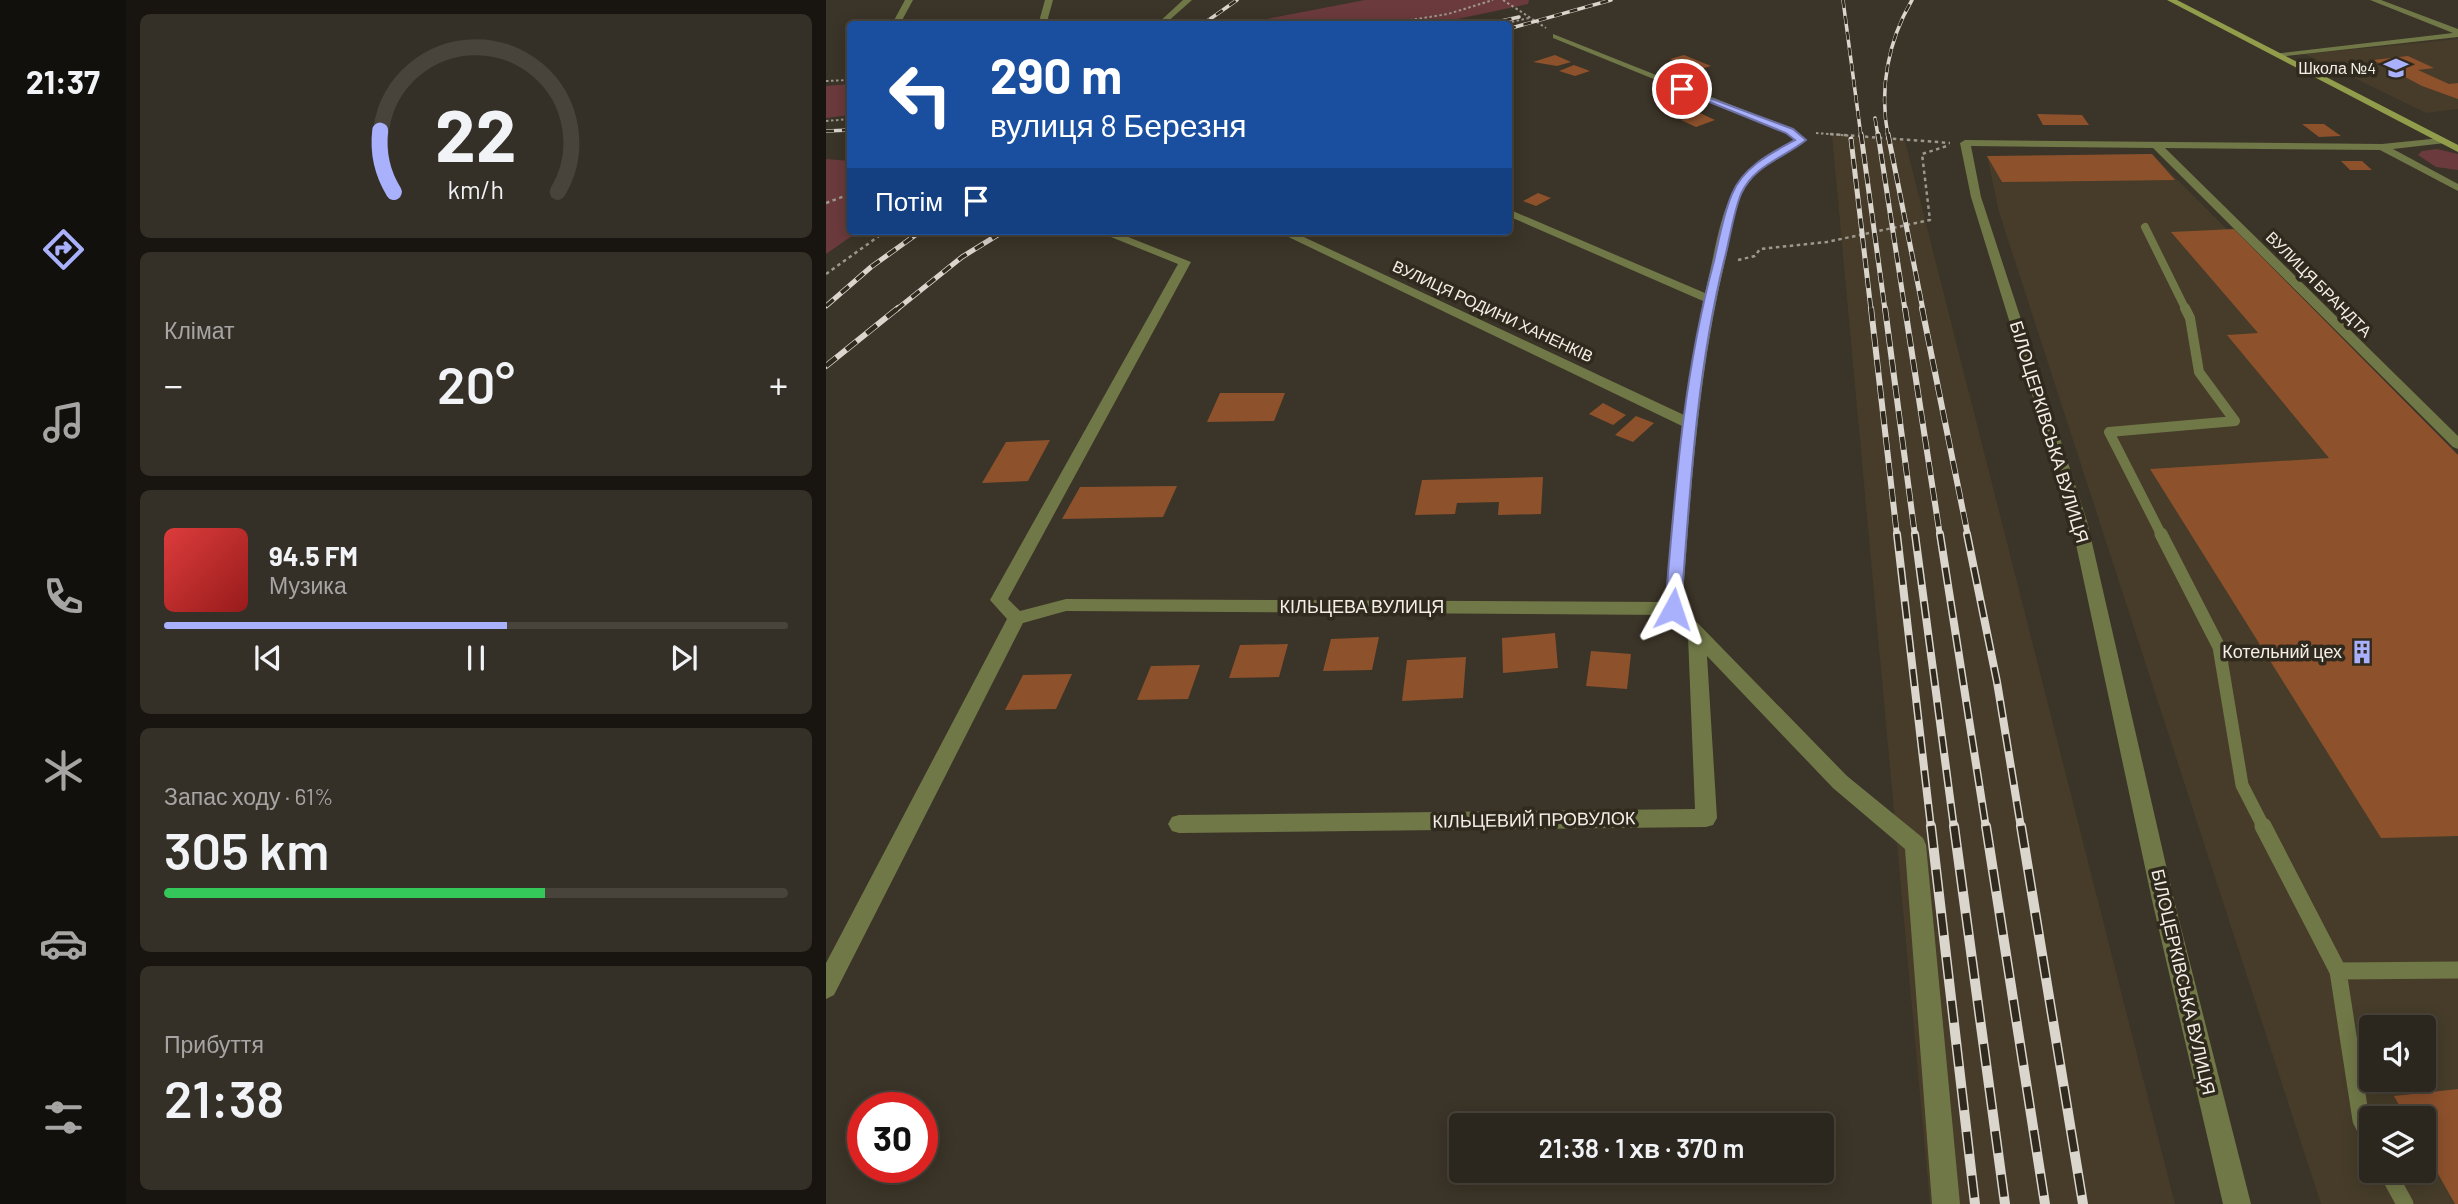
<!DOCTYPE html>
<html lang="uk">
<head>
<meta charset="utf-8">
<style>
  body { margin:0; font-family:Barlow,sans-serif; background:#342f27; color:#f1f3f6; height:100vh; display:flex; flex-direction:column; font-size:26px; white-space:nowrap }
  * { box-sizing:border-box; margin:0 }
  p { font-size:23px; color:#a6a5a4 }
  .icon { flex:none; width:38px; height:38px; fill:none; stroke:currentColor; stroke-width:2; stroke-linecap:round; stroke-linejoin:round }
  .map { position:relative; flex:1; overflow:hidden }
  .panel { display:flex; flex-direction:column; gap:14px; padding:14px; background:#181510; width:700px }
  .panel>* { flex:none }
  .guide { position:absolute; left:21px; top:21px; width:665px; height:214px; border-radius:7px; box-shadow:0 4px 18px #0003,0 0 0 2px #48443c; background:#1a4fa0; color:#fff; overflow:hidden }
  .fabs { position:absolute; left:1533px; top:1015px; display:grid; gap:14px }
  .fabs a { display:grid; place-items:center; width:77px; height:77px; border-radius:7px; background:#2c271e; box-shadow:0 4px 18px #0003,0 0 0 2px #48443c; font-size:35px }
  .speed { position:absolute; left:21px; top:1092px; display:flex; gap:14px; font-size:35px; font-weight:700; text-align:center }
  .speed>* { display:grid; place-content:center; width:91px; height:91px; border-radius:50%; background:#2c271e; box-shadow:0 4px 18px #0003,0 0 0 2px #48443c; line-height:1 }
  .speed .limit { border:10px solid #d22; background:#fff; color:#111 }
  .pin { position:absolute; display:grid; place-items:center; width:60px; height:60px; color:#fff; margin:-30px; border:4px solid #fff; border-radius:50%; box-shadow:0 2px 7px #0007 }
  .me { position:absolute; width:77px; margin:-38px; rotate:5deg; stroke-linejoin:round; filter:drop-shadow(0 0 5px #0008) }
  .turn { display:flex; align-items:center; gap:24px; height:147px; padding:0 28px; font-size:32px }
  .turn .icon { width:91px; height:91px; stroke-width:2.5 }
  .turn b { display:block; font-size:49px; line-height:60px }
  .then { display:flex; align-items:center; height:66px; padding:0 28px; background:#0003; gap:14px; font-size:26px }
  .big { font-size:52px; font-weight:600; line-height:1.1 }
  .panel .tile { flex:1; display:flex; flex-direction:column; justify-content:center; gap:10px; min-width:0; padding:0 24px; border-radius:10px; background:#342f27 }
  .panel .dial { align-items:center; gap:0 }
  .dial svg { height:182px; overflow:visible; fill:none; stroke:#48443c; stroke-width:7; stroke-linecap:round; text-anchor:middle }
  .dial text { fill:#f1f3f6; stroke:none }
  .song { display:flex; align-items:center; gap:21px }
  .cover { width:84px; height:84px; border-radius:10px; background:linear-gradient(135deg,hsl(0 70% 55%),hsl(0 70% 35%)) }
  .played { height:7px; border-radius:4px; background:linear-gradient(90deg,#a9b0fc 55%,#48443c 55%) }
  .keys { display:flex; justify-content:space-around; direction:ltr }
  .heat { display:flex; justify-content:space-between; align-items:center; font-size:38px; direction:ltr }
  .charge { height:10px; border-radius:5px; background:linear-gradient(90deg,#34c759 61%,#48443c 0) }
  .trip { position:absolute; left:623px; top:1113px; width:385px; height:70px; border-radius:7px; background:#2c271e; box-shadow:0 4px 18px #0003,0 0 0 2px #48443c; font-weight:600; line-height:70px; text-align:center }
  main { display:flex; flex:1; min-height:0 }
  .menu { display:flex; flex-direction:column; width:126px; justify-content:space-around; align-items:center; background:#12100c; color:#a6a5a4 }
  .menu .icon { width:49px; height:49px }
  .menu .active { color:#a9b0fc }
  .menu b { font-size:32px; color:#f1f3f6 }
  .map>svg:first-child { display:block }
</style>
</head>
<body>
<main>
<nav class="menu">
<b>21:37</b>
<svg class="icon active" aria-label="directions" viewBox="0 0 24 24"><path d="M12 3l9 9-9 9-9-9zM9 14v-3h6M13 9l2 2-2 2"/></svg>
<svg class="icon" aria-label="music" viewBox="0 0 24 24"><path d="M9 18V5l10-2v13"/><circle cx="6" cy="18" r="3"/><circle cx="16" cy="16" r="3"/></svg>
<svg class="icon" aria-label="phone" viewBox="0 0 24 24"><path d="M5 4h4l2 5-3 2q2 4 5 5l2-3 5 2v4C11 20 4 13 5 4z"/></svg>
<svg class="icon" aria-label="climate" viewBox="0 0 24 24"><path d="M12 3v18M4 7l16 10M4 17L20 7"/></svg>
<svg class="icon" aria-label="car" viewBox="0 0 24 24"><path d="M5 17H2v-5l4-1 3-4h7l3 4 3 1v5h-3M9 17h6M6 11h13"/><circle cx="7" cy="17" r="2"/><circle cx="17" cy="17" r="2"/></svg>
<svg class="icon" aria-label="filters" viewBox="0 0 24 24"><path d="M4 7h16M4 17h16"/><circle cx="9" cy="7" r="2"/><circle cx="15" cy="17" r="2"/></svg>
</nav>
<section class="panel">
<div class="tile dial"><svg viewBox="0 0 100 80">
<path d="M14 69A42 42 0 1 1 86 69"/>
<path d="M14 69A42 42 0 0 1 8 42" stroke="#a9b0fc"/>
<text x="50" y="56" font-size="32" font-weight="700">22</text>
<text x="50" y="72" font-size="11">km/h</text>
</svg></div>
<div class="tile"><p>Клімат</p>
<div class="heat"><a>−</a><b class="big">20°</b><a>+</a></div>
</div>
<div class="tile">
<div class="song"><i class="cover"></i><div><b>94.5 FM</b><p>Музика</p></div></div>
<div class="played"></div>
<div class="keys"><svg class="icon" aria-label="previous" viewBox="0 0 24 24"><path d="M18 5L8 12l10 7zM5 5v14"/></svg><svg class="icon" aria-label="pause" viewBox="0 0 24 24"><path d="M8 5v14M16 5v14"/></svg><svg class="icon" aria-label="next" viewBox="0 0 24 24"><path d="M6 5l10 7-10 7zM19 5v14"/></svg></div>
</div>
<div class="tile"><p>Запас ходу · 61%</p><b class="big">305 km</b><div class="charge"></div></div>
<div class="tile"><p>Прибуття</p><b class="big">21:38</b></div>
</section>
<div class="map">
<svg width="1632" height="1204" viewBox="0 0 1632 1204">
  <rect width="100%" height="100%" fill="#3b3428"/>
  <!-- built -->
  <g fill="#463c29" fill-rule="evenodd">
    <path d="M1632,39V109L1600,113L1479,54Z"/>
    <path d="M1006,135L1079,141L1349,1204H1104Z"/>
    <path d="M1326,154L1632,462V1204H1495L1173,212L1161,156ZM1545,1027H1598V1080H1545ZM1545,1118H1598V1171H1545Z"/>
  </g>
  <!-- green -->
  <g fill="#6b3a3c">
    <path d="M539,0H703L702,4L608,24H436L435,20Z"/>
    <path d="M24,84V115L0,118V86Z"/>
    <path d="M1611,149L1632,154V170L1610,167L1592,155L1596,151Z"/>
    <path d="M0,159L24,161V231H33L0,254Z"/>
  </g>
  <!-- building -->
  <g fill="#8d512c">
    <path d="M729,55L745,62L731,66L707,62Z"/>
    <path d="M858,55L885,66L871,70L844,59Z"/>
    <path d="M1582,56L1608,68L1592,70L1623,84L1632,83V99L1596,86L1547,60Z"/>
    <path d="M748,65L764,71L749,76L733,71Z"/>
    <path d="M874,113L889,120L870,127L855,120Z"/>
    <path d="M1211,114L1256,115L1263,125H1217Z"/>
    <path d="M1476,124H1498L1515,136L1493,137Z"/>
    <path d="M1326,154L1349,180L1176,182L1161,156Z"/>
    <path d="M1515,161H1536L1546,170H1524Z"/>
    <path d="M712,193L725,198L710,206L697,201Z"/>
    <path d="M1408,229L1632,455V836L1555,838L1324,469L1503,458L1401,335L1432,333L1345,232Z"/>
    <path d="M394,393H459L448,421L381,422Z"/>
    <path d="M777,403L800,415L787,425L763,414Z"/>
    <path d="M810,416L828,423L807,442L789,435Z"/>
    <path d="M224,440L202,481L156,483L180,442Z"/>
    <path d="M717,477L715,514L672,515L673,502L631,503L629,514L589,515L596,480Z"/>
    <path d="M351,486L337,517L236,519L254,487Z"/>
    <path d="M729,633L732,668L677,673L676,638Z"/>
    <path d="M553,637L546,670L497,671L505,639Z"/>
    <path d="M462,644L453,677L403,678L414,645Z"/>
    <path d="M765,651L805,654L801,689L760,686Z"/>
    <path d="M640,657L637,698L576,701L581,660Z"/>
    <path d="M374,665L362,699L311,700L325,666Z"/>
    <path d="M246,674L230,709L179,710L197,675Z"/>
    <path d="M1632,1089V1204H1629L1598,1149V1118H1580L1568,1096Z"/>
  </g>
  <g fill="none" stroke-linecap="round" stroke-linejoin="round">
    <!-- path-far1 -->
    <g stroke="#9d978d" stroke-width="2" stroke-dasharray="2.5 2.5" stroke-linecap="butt">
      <path d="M677,0L720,28"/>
      <path d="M559,24L622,14L667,0"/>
      <path d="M676,24L703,18"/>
      <path d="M0,81L24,80"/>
      <path d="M0,121L24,119"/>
      <path d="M990,133L1027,136"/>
    </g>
    <!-- path -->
    <g stroke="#9d978d" stroke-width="2.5" stroke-dasharray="3.5 3.5" stroke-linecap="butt">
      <path d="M1004,134L1124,143"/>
      <path d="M0,203L24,194"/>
      <path d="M912,260L929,256L934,249L1001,242L1104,220L1096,154L1121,146"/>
      <path d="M0,274L60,231"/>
    </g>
    <!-- lane-far3 -->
    <path stroke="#717847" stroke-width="8" d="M1319,227L1360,310"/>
    <!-- lane-far2 -->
    <path stroke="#717847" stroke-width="10" d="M1336,536L1283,432L1409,421L1373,372L1364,318L1359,308"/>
    <!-- lane-far1 -->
    <path stroke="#717847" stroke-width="13" d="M1335,534L1393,647L1416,785L1438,828"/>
    <!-- lane -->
    <g stroke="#717847" stroke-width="17">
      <path d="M1437,826L1512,971"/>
      <path d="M1545,1139L1535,1120L1512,971L1632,970"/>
      <path d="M1561,1171L1579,1204"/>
    </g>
    <!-- street -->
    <g fill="#717847" fill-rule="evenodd">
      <path d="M79,0H87L74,24H66Z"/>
      <path d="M219,0H227L222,18L224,24H216L214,18Z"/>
      <path d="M357,0H366L339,24H331Z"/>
      <path d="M1544,0H1555L1632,29V37L1452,57L1448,54L1627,33Z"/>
      <path d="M727,34L966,129L980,140C961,156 935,163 921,185C907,205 906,233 900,257C872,372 865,489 856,607L1021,776L1097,838L1100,845L1134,1204H1106L1079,849L1007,788L881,656L891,818L887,825L880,827L353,833L346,831L342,824L346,817L353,815L869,809L862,636L843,615L240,611L197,623L8,995L0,999V963L181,619L164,600L352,264L270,231H287L365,262L182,599L194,611L240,599L839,602L856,426L450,231H465L858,415L877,301L682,216V209L879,293C898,216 892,180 968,140L960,133L727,38Z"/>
      <path d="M1615,138L1620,141L1619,143L1567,149L1632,184V191L1554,150L1339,148L1632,436V449L1627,447L1327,148L1145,146L1155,197L1261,521L1348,900L1425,1204H1397L1326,900L1245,521L1145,197L1134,143L1139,140L1556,144Z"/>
    </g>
    <!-- secondary -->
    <path fill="#929d4c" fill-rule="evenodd" d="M1341,0H1351L1632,145V152Z"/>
    <!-- rail-far4 casing -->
    <g stroke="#dad5cd" stroke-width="3.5">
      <g id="rail-far4">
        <path d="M1017,0L1035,136"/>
        <path d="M377,24L411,0"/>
        <path d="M662,24L693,17"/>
        <path d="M682,29L785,0"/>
        <path d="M1049,118L1052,136"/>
        <path d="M0,131L24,130"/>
        <path d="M1062,136C1053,89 1062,41 1086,0"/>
      </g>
    </g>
    <!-- rail-far3 casing -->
    <g stroke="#dad5cd" stroke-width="5">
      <g id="rail-far3">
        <path d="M1035,134L1059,310"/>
        <path d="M1052,134L1079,310"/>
        <path d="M1062,134L1097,310"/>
        <path d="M1025,139L1045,310"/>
        <path d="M0,306L45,267L95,231"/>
        <path d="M70,310L136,257L178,231"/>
      </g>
    </g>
    <!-- rail-far2 casing -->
    <g stroke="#dad5cd" stroke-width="6">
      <g id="rail-far2">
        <path d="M1045,308L1071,536"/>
        <path d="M1059,308L1089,536"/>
        <path d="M1079,308L1114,536"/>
        <path d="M1096,308L1142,536"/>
        <path d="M0,366L72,308"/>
      </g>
    </g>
    <!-- rail-far1 casing -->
    <g stroke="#dad5cd" stroke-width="8">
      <g id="rail-far1">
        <path d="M1071,534L1105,828"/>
        <path d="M1089,534L1128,828"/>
        <path d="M1114,534L1160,828"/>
        <path d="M1141,534L1171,682L1195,828"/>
      </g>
    </g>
    <!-- rail casing -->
    <g stroke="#dad5cd" stroke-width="10">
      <g id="rail">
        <path d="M1105,826L1149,1204"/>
        <path d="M1128,826L1179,1204"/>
        <path d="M1160,826L1219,1204"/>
        <path d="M1195,826L1257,1204"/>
      </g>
    </g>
    <!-- rail-far4 -->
    <use href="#rail-far4" stroke="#302a1e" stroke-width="2.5" stroke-dasharray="8" stroke-linecap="butt"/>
    <!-- rail-far3 -->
    <use href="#rail-far3" stroke="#302a1e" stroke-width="3.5" stroke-dasharray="10" stroke-linecap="butt"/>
    <!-- rail-far2 -->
    <use href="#rail-far2" stroke="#302a1e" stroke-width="4.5" stroke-dasharray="13" stroke-linecap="butt"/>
    <!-- rail-far1 -->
    <use href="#rail-far1" stroke="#302a1e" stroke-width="5" stroke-dasharray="17" stroke-linecap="butt"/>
    <!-- rail -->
    <use href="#rail" stroke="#302a1e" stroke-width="7" stroke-dasharray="22" stroke-linecap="butt"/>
  </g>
  <!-- route -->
  <path fill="#a9b0fc" stroke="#6e72a4" stroke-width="2" d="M854,87L967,129L980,140C958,158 928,165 915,194C907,214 904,239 898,261C870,375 864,492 855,609L847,615L839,609C849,492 857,375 888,261C893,239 897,215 906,194C917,167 945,153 969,140L960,133L854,90Z"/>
  <!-- icons -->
  <defs>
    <g id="school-bare" transform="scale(1.89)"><path d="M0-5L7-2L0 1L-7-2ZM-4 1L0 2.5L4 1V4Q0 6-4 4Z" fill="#a9b0fc" stroke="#302a1e" stroke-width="2.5" paint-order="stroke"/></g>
    <g id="building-bare" transform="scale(1.89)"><path d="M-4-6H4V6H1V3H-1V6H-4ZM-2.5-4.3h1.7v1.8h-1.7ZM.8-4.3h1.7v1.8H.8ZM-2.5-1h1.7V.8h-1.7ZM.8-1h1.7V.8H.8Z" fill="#a9b0fc" stroke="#302a1e" stroke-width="2.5" paint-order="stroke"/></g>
  </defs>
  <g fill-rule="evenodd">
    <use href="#school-bare" x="1570" y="68"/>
    <use href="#building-bare" x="1536" y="652"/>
  </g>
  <g text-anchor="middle" stroke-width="7" stroke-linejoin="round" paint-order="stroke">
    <!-- far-poi labels -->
    <g font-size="16" fill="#f3efe7" stroke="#302a1e" text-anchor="end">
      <text x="1550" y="74">Школа №4</text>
    </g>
    <!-- far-street labels -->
    <g font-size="16" fill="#f3efe7" stroke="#302a1e">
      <text transform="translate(1493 284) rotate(45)" y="6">ВУЛИЦЯ БРАНДТА</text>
      <text transform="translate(667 311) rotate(25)" y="6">ВУЛИЦЯ РОДИНИ ХАНЕНКІВ</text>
    </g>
    <!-- street labels -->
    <g font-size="18" fill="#f3efe7" stroke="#302a1e">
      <text transform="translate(1223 432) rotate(73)" y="6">БІЛОЦЕРКІВСЬКА ВУЛИЦЯ</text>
      <text x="536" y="613">КІЛЬЦЕВА ВУЛИЦЯ</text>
      <text transform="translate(708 820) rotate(-1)" y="6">КІЛЬЦЕВИЙ ПРОВУЛОК</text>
      <text transform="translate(1357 982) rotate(77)" y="6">БІЛОЦЕРКІВСЬКА ВУЛИЦЯ</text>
    </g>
    <!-- poi labels -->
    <g font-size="18" fill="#f3efe7" stroke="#302a1e" text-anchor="end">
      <text x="1516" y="658">Котельний цех</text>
    </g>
  </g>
</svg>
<div class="fabs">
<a><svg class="icon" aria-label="sound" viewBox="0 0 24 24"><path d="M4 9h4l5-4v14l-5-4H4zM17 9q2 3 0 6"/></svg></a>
<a><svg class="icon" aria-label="layers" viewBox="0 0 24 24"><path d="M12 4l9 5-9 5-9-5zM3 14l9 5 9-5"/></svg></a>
</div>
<div class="speed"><div class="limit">30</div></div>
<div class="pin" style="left:856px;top:89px;background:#d93025"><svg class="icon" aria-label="arrive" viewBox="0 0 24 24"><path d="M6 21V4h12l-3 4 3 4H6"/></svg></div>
<svg class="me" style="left:847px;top:609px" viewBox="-20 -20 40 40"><path d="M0-17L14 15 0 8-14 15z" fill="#a9b0fc" stroke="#fff" stroke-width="4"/></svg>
<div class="trip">21:38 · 1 хв · 370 m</div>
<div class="guide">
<div class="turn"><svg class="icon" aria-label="left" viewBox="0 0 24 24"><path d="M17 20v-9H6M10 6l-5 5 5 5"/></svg><div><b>290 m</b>вулиця 8 Березня</div></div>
<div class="then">Потім<svg class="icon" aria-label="arrive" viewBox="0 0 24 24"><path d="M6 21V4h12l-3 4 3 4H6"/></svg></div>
</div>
</div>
</main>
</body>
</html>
